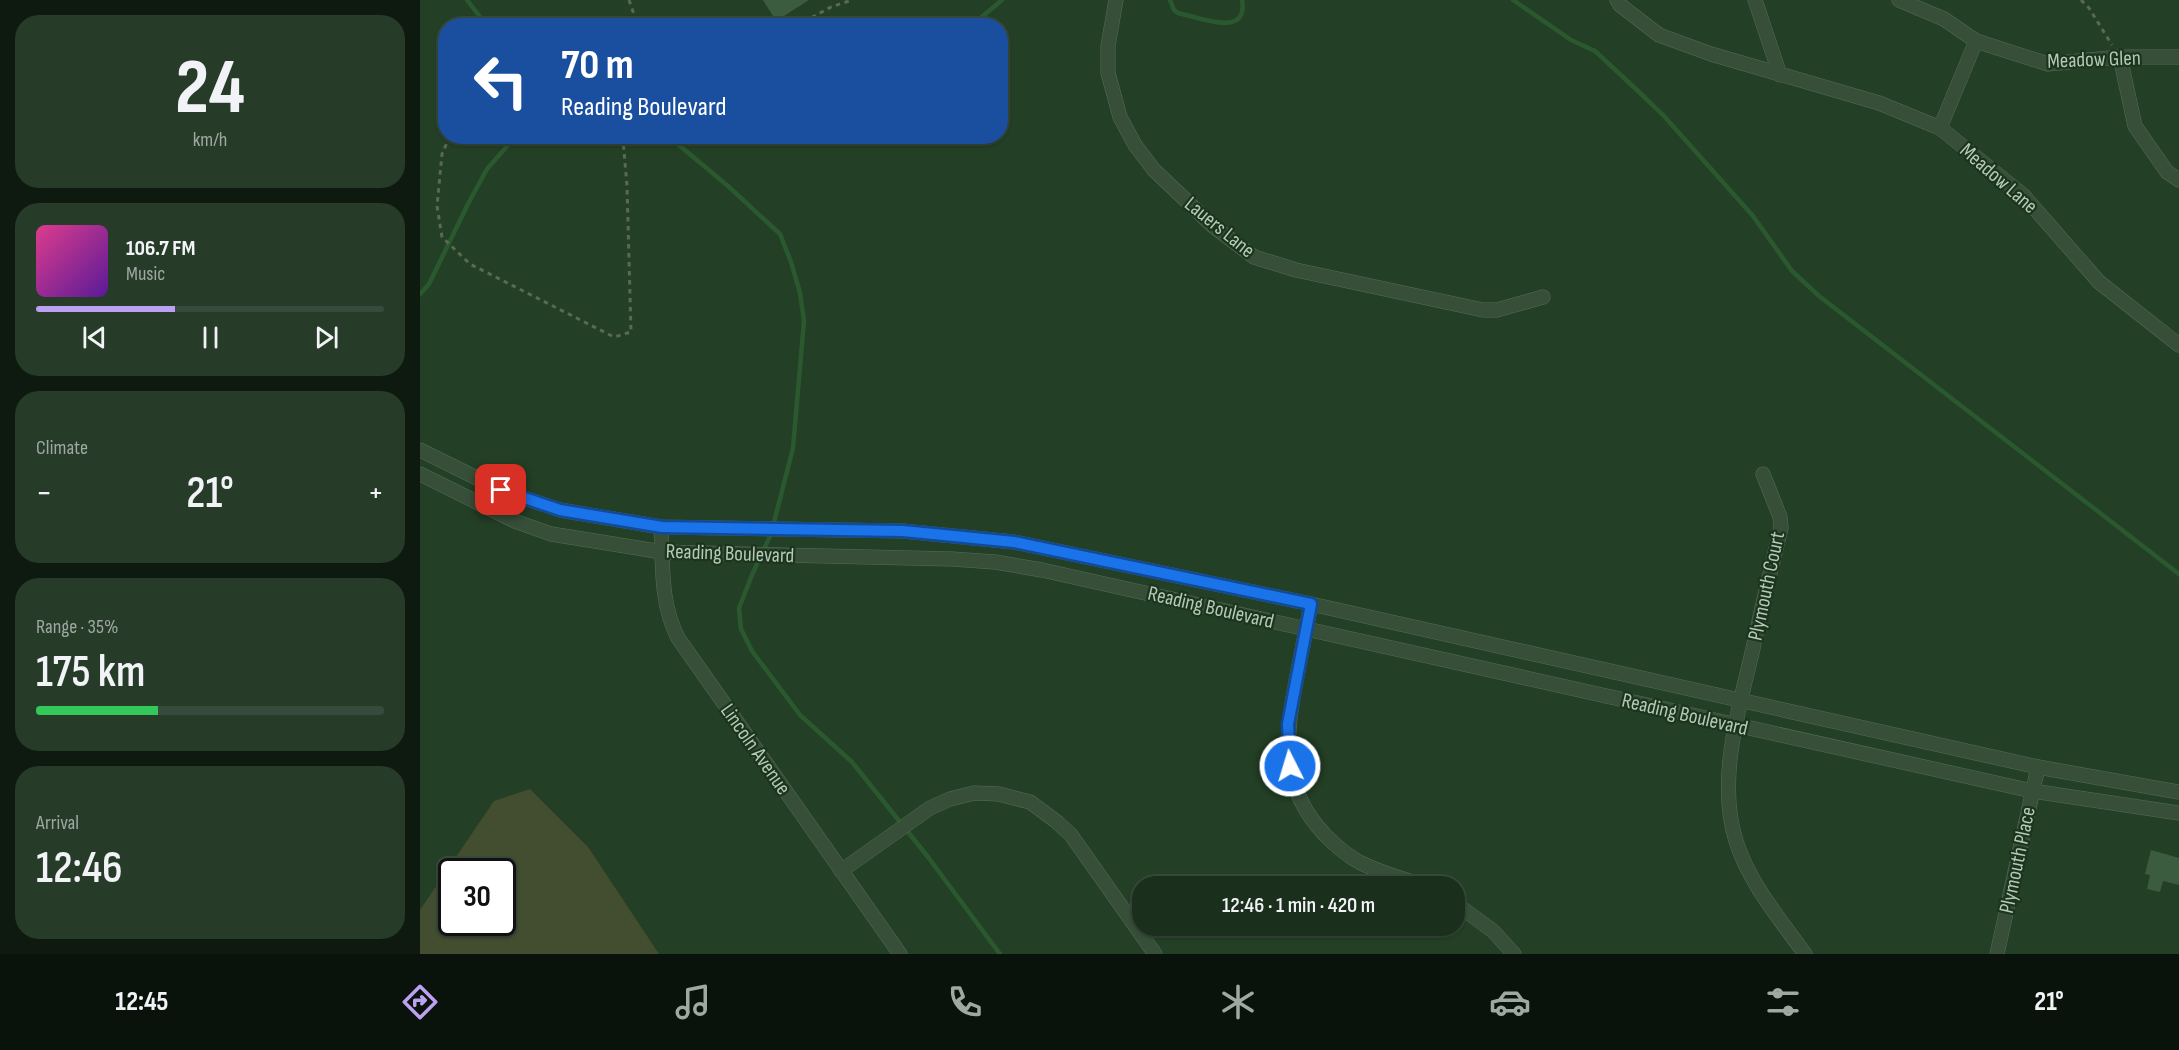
<!DOCTYPE html>
<html lang="en">
<head>
<meta charset="utf-8">
<style>
  body { margin:0; font-family:"Sofia Sans Condensed",sans-serif; background:#273b29; color:#f1f3f6; height:100vh; display:flex; flex-direction:column; font-size:22px; white-space:nowrap }
  * { box-sizing:border-box; margin:0 }
  p { font-size:20px; color:#9fa9a3 }
  .icon { flex:none; width:33px; height:33px; fill:none; stroke:currentColor; stroke-width:2; stroke-linecap:round; stroke-linejoin:round }
  .map { position:relative; flex:1; overflow:hidden }
  .panel { display:flex; flex-direction:column; gap:15px; padding:15px; background:#0e1a0f; width:420px }
  .panel>* { flex:none }
  .hud { position:absolute; left:18px; top:18px; width:570px; height:126px; border-radius:24px; box-shadow:0 2px 4px #0004,0 0 0 2px #384a3b; background:#1a4fa0; color:#fff; overflow:hidden }
  .speed { position:absolute; left:18px; top:858px; display:flex; gap:12px; font-size:30px; font-weight:700; text-align:center }
  .speed>* { display:grid; place-content:center; width:78px; height:78px; border-radius:50%; background:#1a2f1c; box-shadow:0 2px 4px #0004,0 0 0 2px #384a3b; line-height:1 }
  .speed .limit { border:3px solid #111; border-radius:9px; background:#fff; color:#111 }
  .pin { position:absolute; display:grid; place-items:center; width:51px; height:51px; color:#fff; margin:-26px; border-radius:12px; box-shadow:0 3px 9px #0006 }
  .me { position:absolute; width:66px; margin:-33px; rotate:355deg; stroke-linejoin:round; filter:drop-shadow(0 0 4px #0008) }
  .turn { display:flex; align-items:center; gap:21px; height:126px; padding:0 24px; font-size:27px }
  .turn .icon { width:78px; height:78px; stroke-width:2.5 }
  .turn b { display:block; font-size:42px; line-height:51px }
  .big { font-size:45px; font-weight:600; line-height:1.1 }
  .panel .widget { flex:1; display:flex; flex-direction:column; justify-content:center; gap:9px; min-width:0; padding:0 21px; border-radius:24px; background:#273b29 }
  .panel .dial { align-items:center; gap:0 }
  .dial b { font-size:78px; line-height:1 }
  .song { display:flex; align-items:center; gap:18px }
  .cover { width:72px; height:72px; border-radius:9px; background:linear-gradient(135deg,hsl(330 70% 55%),hsl(270 70% 35%)) }
  .played { height:6px; border-radius:3px; background:linear-gradient(90deg,#bca0f2 40%,#384a3b 40%) }
  .keys { display:flex; justify-content:space-around; direction:ltr }
  .heat { display:flex; justify-content:space-between; align-items:center; font-size:33px; direction:ltr }
  .charge { height:9px; border-radius:4px; background:linear-gradient(90deg,#34c759 35%,#384a3b 0) }
  .trip { position:absolute; left:712px; top:876px; width:333px; height:60px; border-radius:24px; background:#1a2f1c; box-shadow:0 2px 4px #0004,0 0 0 2px #384a3b; font-weight:600; line-height:60px; text-align:center }
  .dock { display:flex; height:96px; justify-content:space-around; align-items:center; background:#0a130b; color:#9fa9a3 }
  .dock .icon { width:42px; height:42px }
  .dock .on { color:#bca0f2 }
  .dock b { font-size:27px; color:#f1f3f6 }
  main { display:flex; flex:1; min-height:0 }
  .map>svg:first-child { display:block }
</style>
</head>
<body>
<main>
<section class="panel">
<div class="widget dial"><b>24</b><p>km/h</p></div>
<div class="widget">
<div class="song"><i class="cover"></i><div><b>106.7 FM</b><p>Music</p></div></div>
<div class="played"></div>
<div class="keys"><svg class="icon" aria-label="previous" viewBox="0 0 24 24"><path d="M18 5L8 12l10 7zM5 5v14"/></svg><svg class="icon" aria-label="pause" viewBox="0 0 24 24"><path d="M8 5v14M16 5v14"/></svg><svg class="icon" aria-label="next" viewBox="0 0 24 24"><path d="M6 5l10 7-10 7zM19 5v14"/></svg></div>
</div>
<div class="widget"><p>Climate</p>
<div class="heat"><a>−</a><b class="big">21°</b><a>+</a></div>
</div>
<div class="widget"><p>Range · 35%</p><b class="big">175 km</b><div class="charge"></div></div>
<div class="widget"><p>Arrival</p><b class="big">12:46</b></div>
</section>
<div class="map">
<svg width="1759" height="954" viewBox="0 0 1759 954">
  <rect width="100%" height="100%" fill="#233f25"/>
  <!-- green -->
  <path fill="#434e31" fill-rule="evenodd" d="M110,789L168,847L239,954H0V910L74,801ZM32,872H82V922H32Z"/>
  <g fill="none" stroke-linecap="round" stroke-linejoin="round">
    <!-- stream -->
    <g stroke="#2b592f" stroke-width="4.5">
      <path d="M47,0L67,26"/>
      <path d="M750,0L754,10L758,13C778,17 829,39 822,0"/>
      <path d="M1093,0L1151,40L1175,51L1218,91L1244,116L1300,179L1333,216L1372,271L1399,296L1759,574"/>
      <path d="M551,26L582,0"/>
      <path d="M248,136L308,186L360,234L371,262L380,293L384,321L373,448L351,534L332,575L319,608L321,629L332,651L380,715L432,762L508,857L580,954"/>
      <path d="M0,294L9,284L48,204L67,169L96,136"/>
    </g>
  </g>
  <!-- building -->
  <g fill="#3c5c3f">
    <path d="M343,0H389L356,21Z"/>
    <path d="M1731,850L1759,858V885L1743,881L1740,892L1727,889L1730,875L1725,874Z"/>
  </g>
  <g fill="none" stroke-linecap="round" stroke-linejoin="round">
    <!-- street casing -->
    <g stroke="#556d57" stroke-width="15">
      <g id="street">
        <path d="M696,0L688,46V73L700,117L715,145L734,170L793,226L834,257L876,270L1063,310H1077L1123,297"/>
        <path d="M1197,0L1200,5L1239,35L1291,54L1459,103L1520,128L1603,195L1679,282L1759,345"/>
        <path d="M1335,0L1360,75"/>
        <path d="M1479,0L1524,19L1556,41L1628,64L1700,57H1759"/>
        <path d="M1700,57L1715,126L1747,172L1759,180"/>
        <path d="M1520,128L1556,41"/>
        <path d="M0,450L81,490L140,510L241,527L483,531L594,542L891,604L1618,767L1759,792"/>
        <path d="M0,474L97,522L131,534L181,542L242,552L532,559L575,562L622,570L1612,791L1759,813"/>
        <path d="M1343,474L1360,517L1361,528C1351,569 1341,611 1332,653C1318,711 1297,782 1316,841C1329,883 1360,919 1385,954"/>
        <path d="M241,527C243,565 240,603 258,638L480,954"/>
        <path d="M891,604C886,630 881,655 876,681C865,740 860,787 905,835C915,845 927,856 941,863C961,873 984,879 1005,886"/>
        <path d="M421,871L510,808L530,799L554,793L579,794L610,802L637,822L651,835L735,954"/>
        <path d="M1035,903L1073,931L1094,954"/>
        <path d="M1577,954L1618,767"/>
      </g>
    </g>
    <!-- path -->
    <g stroke="#596a51" stroke-width="3" stroke-dasharray="4.5 4.5" stroke-linecap="butt">
      <path d="M209,0L218,26"/>
      <path d="M1661,0L1669,8L1692,45"/>
      <path d="M376,26L411,7L432,0"/>
      <path d="M30,136L22,154L17,206L22,237L50,264L194,337L211,332L207,186L203,140L200,136"/>
    </g>
    <!-- street -->
    <use href="#street" stroke="#374f39" stroke-width="14"/>
  </g>
  <g fill="none" stroke-linecap="round" stroke-linejoin="round">
    <!-- route casing -->
    <g stroke="#114b97" stroke-width="15">
      <path id="route" d="M81,490L140,510L242,527L483,531L594,542L891,604L868,724L870,766"/>
    </g>
    <!-- route -->
    <use href="#route" stroke="#1a73e8" stroke-width="10"/>
  </g>
  <g text-anchor="middle" stroke-width="4.5" stroke-linejoin="round" paint-order="stroke">
    <!-- street labels -->
    <g font-size="21" fill="#b3cab6" stroke="#1c341e">
      <text transform="translate(1674 59) rotate(-2)" y="7">Meadow Glen</text>
      <text transform="translate(1579 178) rotate(41)" y="7">Meadow Lane</text>
      <text transform="translate(800 227) rotate(39)" y="7">Lauers Lane</text>
      <text transform="translate(310 553) rotate(2)" y="7">Reading Boulevard</text>
      <text transform="translate(1346 586) rotate(-78)" y="7">Plymouth Court</text>
      <text transform="translate(791 607) rotate(13)" y="7">Reading Boulevard</text>
      <text transform="translate(1265 714) rotate(13)" y="7">Reading Boulevard</text>
      <text transform="translate(336 749) rotate(55)" y="7">Lincoln Avenue</text>
      <text transform="translate(1597 860) rotate(-78)" y="7">Plymouth Place</text>
    </g>
  </g>
</svg>
<div class="speed"><div class="limit">30</div></div>
<div class="pin" style="left:81px;top:490px;background:#d93025"><svg class="icon" aria-label="arrive" viewBox="0 0 24 24"><path d="M6 21V4h12l-3 4 3 4H6"/></svg></div>
<svg class="me" style="left:870px;top:766px" viewBox="-20 -20 40 40"><circle r="17" fill="#1a73e8" stroke="#fff" stroke-width="3"/><path d="M0-11L8 9 0 5-8 9z" fill="#fff"/></svg>
<div class="trip">12:46 · 1 min · 420 m</div>
<div class="hud">
<div class="turn"><svg class="icon" aria-label="left" viewBox="0 0 24 24"><path d="M17 20v-9H6M10 6l-5 5 5 5"/></svg><div><b>70 m</b>Reading Boulevard</div></div>
</div>
</div>
</main>
<nav class="dock">
<b>12:45</b>
<svg class="icon on" aria-label="directions" viewBox="0 0 24 24"><path d="M12 3l9 9-9 9-9-9zM9 14v-3h6M13 9l2 2-2 2"/></svg>
<svg class="icon" aria-label="music" viewBox="0 0 24 24"><path d="M9 18V5l10-2v13"/><circle cx="6" cy="18" r="3"/><circle cx="16" cy="16" r="3"/></svg>
<svg class="icon" aria-label="phone" viewBox="0 0 24 24"><path d="M5 4h4l2 5-3 2q2 4 5 5l2-3 5 2v4C11 20 4 13 5 4z"/></svg>
<svg class="icon" aria-label="climate" viewBox="0 0 24 24"><path d="M12 3v18M4 7l16 10M4 17L20 7"/></svg>
<svg class="icon" aria-label="car" viewBox="0 0 24 24"><path d="M5 17H2v-5l4-1 3-4h7l3 4 3 1v5h-3M9 17h6M6 11h13"/><circle cx="7" cy="17" r="2"/><circle cx="17" cy="17" r="2"/></svg>
<svg class="icon" aria-label="filters" viewBox="0 0 24 24"><path d="M4 7h16M4 17h16"/><circle cx="9" cy="7" r="2"/><circle cx="15" cy="17" r="2"/></svg>
<b>21°</b>
</nav>
</body>
</html>
